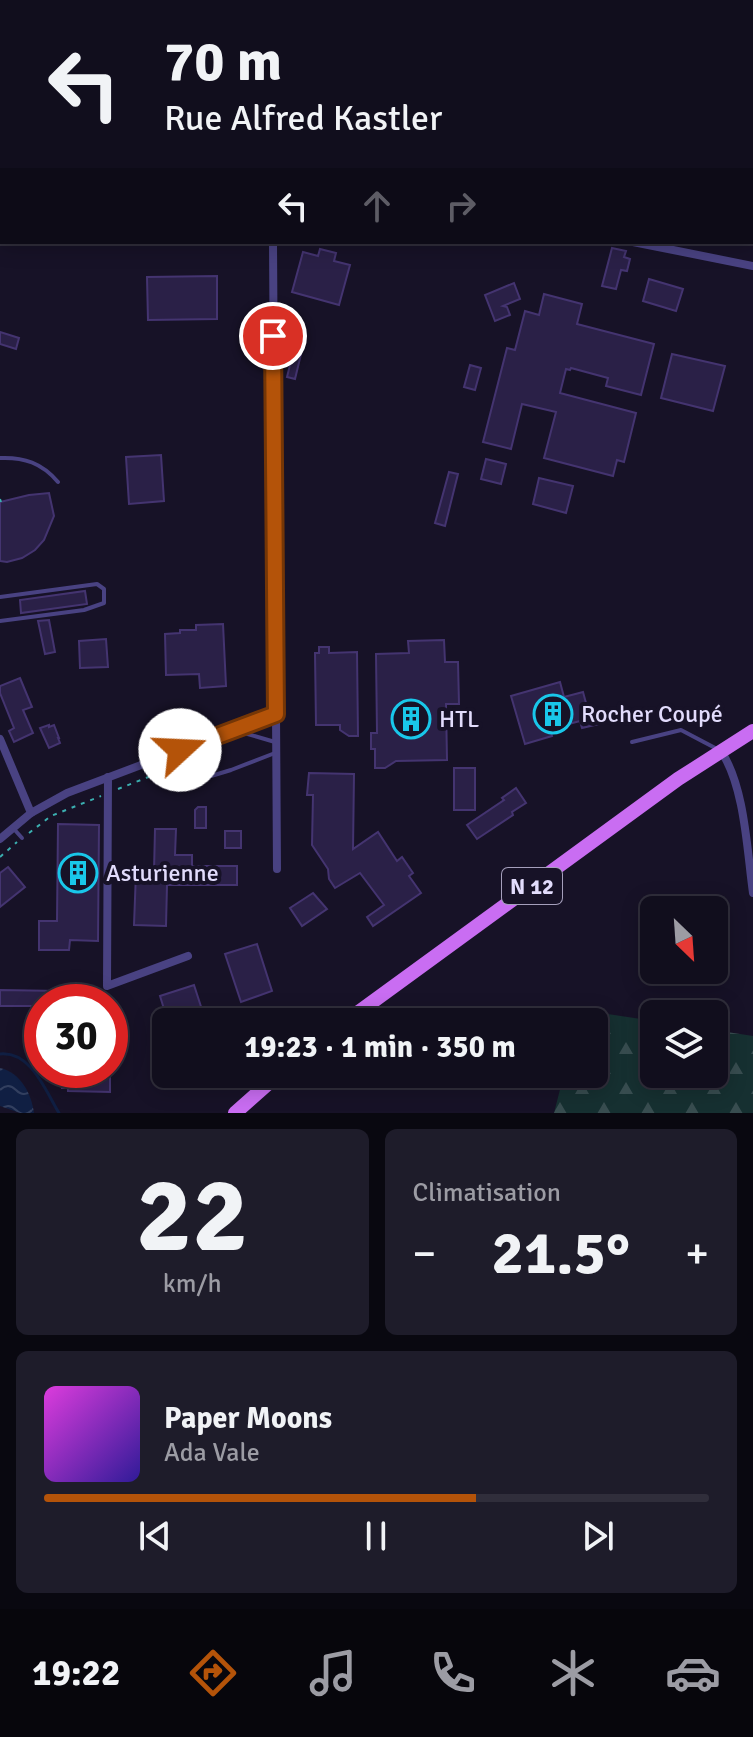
<!DOCTYPE html>
<html lang="fr">
<head>
<meta charset="utf-8">
<style>
  body { margin:0; font-family:Signika,sans-serif; background:#1e1c2a; color:#f1f3f6; height:100vh; display:flex; flex-direction:column; font-size:30px; white-space:nowrap }
  * { box-sizing:border-box; margin:0 }
  p { font-size:26px; color:#9c9ca4 }
  .icon { flex:none; width:44px; height:44px; fill:none; stroke:currentColor; stroke-width:2; stroke-linecap:round; stroke-linejoin:round }
  .map { position:relative; height:1113px; overflow:hidden }
  .sheet { display:flex; flex-direction:column; gap:16px; padding:16px; background:#090810; flex:1 }
  .sheet>* { flex:none }
  .hud { position:absolute; left:0px; top:0px; width:754px; height:244px; box-shadow:0 4px 20px #0003,0 0 0 2px #302e3b; background:#110e1d; color:#f1f3f6; overflow:hidden }
  .needle { width:52px; rotate:155deg }
  .tools { position:absolute; left:640px; top:896px; display:grid; gap:16px }
  .tools a { display:grid; place-items:center; width:88px; height:88px; border-radius:12px; background:#110e1d; box-shadow:0 4px 20px #0003,0 0 0 2px #302e3b; font-size:40px }
  .speed { position:absolute; left:24px; top:984px; display:flex; gap:16px; font-size:40px; font-weight:700; text-align:center }
  .speed>* { display:grid; place-content:center; width:104px; height:104px; border-radius:50%; background:#110e1d; box-shadow:0 4px 20px #0003,0 0 0 2px #302e3b; line-height:1 }
  .speed .limit { border:12px solid #d22; background:#fff; color:#111 }
  .pin { position:absolute; display:grid; place-items:center; width:68px; height:68px; color:#fff; margin:-34px; border:4px solid #fff; border-radius:50%; box-shadow:0 2px 8px #0007 }
  .me { position:absolute; width:88px; margin:-44px; rotate:70deg; stroke-linejoin:round; filter:drop-shadow(0 0 6px #0008) }
  .turn { display:flex; align-items:center; gap:28px; height:168px; padding:0 32px; font-size:36px }
  .turn .icon { width:104px; height:104px; stroke-width:2.5 }
  .turn b { display:block; font-size:56px; line-height:68px }
  .lanes { display:flex; align-items:center; height:76px; padding:0 32px; background:#0003; justify-content:center; gap:40px; direction:ltr }
  .lanes .off { opacity:.35 }
  .big { font-size:60px; font-weight:700; line-height:1.1 }
  .sheet .card { flex:1; display:flex; flex-direction:column; justify-content:center; gap:12px; min-width:0; padding:0 28px; border-radius:12px; background:#1e1c2a }
  .sheet .dial { align-items:center; gap:0 }
  .dial b { font-size:104px; line-height:1 }
  .song { display:flex; align-items:center; gap:24px }
  .cover { width:96px; height:96px; border-radius:12px; background:linear-gradient(135deg,hsl(300 70% 55%),hsl(250 70% 35%)) }
  .played { height:8px; border-radius:4px; background:linear-gradient(90deg,#b45309 65%,#302e3b 65%) }
  .keys { display:flex; justify-content:space-around; direction:ltr }
  .heat { display:flex; justify-content:space-between; align-items:center; font-size:44px; direction:ltr }
  .sheet .tiles { flex:1; display:grid; gap:16px; grid-template-columns:1fr 1fr }
  .card:last-child { grid-column:span 2 }
  .trip { position:absolute; left:152px; top:1008px; width:456px; height:80px; border-radius:12px; background:#110e1d; box-shadow:0 4px 20px #0003,0 0 0 2px #302e3b; font-weight:700; line-height:80px; text-align:center }
  .tab-bar { display:flex; height:128px; justify-content:space-around; align-items:center; background:#07060c; color:#9c9ca4 }
  .tab-bar .icon { width:56px; height:56px }
  .tab-bar .current { color:#b45309 }
  .tab-bar b { font-size:36px; color:#f1f3f6 }
  .map>svg:first-child { display:block }
</style>
</head>
<body>
<div class="map">
<svg width="753" height="1113" viewBox="0 0 753 1113">
  <defs>
    <pattern id="forest-firs" width="22" height="20" patternUnits="userSpaceOnUse" patternTransform="scale(2)"><rect width="22" height="20" fill="#163031"/><path d="M5 1l3.5 6h-7zM16 11l3.5 6h-7z" fill="#384d50"/></pattern>
    <pattern id="water-waves" width="16" height="10" patternUnits="userSpaceOnUse" patternTransform="scale(2)"><rect width="16" height="10" fill="#101f43"/><path d="M0 5q4-4 8 0t8 0" fill="none" stroke="#323f5f"/></pattern>
  </defs>
  <rect width="100%" height="100%" fill="#171227"/>
  <!-- forest -->
  <path fill="url(#forest-firs)" d="M581,1010L654,1021V1074H714V1030L753,1036V1113H554L564,1074H594V1022H578Z"/>
  <!-- water -->
  <path fill="url(#water-waves)" d="M0,1068C21,1073 31,1093 34,1113H20L0,1106Z"/>
  <g fill="none" stroke-linecap="round" stroke-linejoin="round">
    <!-- stream -->
    <path stroke="#101f43" stroke-width="3" d="M0,1054C31,1051 45,1090 59,1113"/>
  </g>
  <!-- building -->
  <g fill="#2a2047" stroke="#443470" stroke-width="2">
    <path d="M612,248L626,251L624,257L630,259L627,271L621,270L616,289L602,286Z"/>
    <path d="M320,249L336,253L334,261L350,265L339,305L292,292L303,252L318,256Z"/>
    <path d="M217,276V319L148,320L147,277Z"/>
    <path d="M649,279L683,289L676,311L643,301Z"/>
    <path d="M514,283L520,299L503,306L507,307L510,315L495,321L485,295Z"/>
    <path d="M544,294L582,304L577,324L654,344L641,395L606,386L608,378L571,368L570,370L566,369L560,393L636,413L624,462L617,460L613,476L544,458L556,412L522,404L511,449L483,442L507,348L515,350L525,311L539,315Z"/>
    <path d="M0,332L19,338L16,349L0,344Z"/>
    <path d="M288,341L303,346L295,379L287,377L292,357L284,355Z"/>
    <path d="M672,354L725,366L713,411L661,398Z"/>
    <path d="M470,365L481,368L475,390L464,387Z"/>
    <path d="M161,455L164,501L129,504L126,457Z"/>
    <path d="M486,459L506,464L501,484L481,479Z"/>
    <path d="M449,472L458,474L445,526L435,523Z"/>
    <path d="M539,478L573,486L566,513L533,504Z"/>
    <path d="M49,493L54,516L44,540L35,550L22,558L7,562L0,561V502L29,495Z"/>
    <path d="M85,591L87,604L21,613L20,600Z"/>
    <path d="M49,620L55,652L45,654L38,621Z"/>
    <path d="M223,624L226,686L200,688L199,674L166,675L165,634L180,633V630H196V625Z"/>
    <path d="M106,639L108,667L80,668L79,641Z"/>
    <path d="M444,640L445,662H458L459,704H446L447,760L396,761L385,768H375V749H371V733H377L376,654L409,653L408,641Z"/>
    <path d="M319,647H329V653L357,652L358,736H349L340,730V725H316L315,653H319Z"/>
    <path d="M20,678L32,707L23,710L33,733L14,742L9,731L14,728L0,693V686Z"/>
    <path d="M560,682L564,697L583,692L589,714L596,713L599,724L582,728L580,721L550,729L552,736L525,744L511,696Z"/>
    <path d="M49,725V727L54,725L59,738H58L60,743L49,748L40,728Z"/>
    <rect x="454" y="768" width="21" height="42"/>
    <path d="M309,773L354,774L353,849L378,832L397,861L402,857L413,873L409,876L421,893L373,926L367,917L384,905L360,873L335,888L329,879L328,869L312,845L313,795H307Z"/>
    <path d="M516,788L526,803L512,812L513,815L477,839L467,825L504,800L502,798Z"/>
    <path d="M198,807H206V828H195V810Z"/>
    <path d="M58,824L99,825L98,941L70,940L69,950H39V921H57Z"/>
    <path d="M155,829H176L175,855H192V866H237V885H167L166,926L134,925L136,872H154Z"/>
    <rect x="225" y="831" width="16" height="17"/>
    <path d="M8,867L25,887L0,907V873Z"/>
    <path d="M313,893L327,909L302,926L290,908Z"/>
    <path d="M257,944L272,991L241,1002L225,954Z"/>
    <path d="M194,985L206,1022H168L160,996Z"/>
    <path d="M0,990L60,991V1002H42V1006H0Z"/>
    <path d="M62,1070H110V1092L68,1091V1088H62Z"/>
  </g>
  <g fill="none" stroke-linecap="round" stroke-linejoin="round">
    <!-- path -->
    <g stroke="#3bafb0" stroke-width="2" stroke-dasharray="4 6" stroke-linecap="butt">
      <path d="M0,499L1,502"/>
      <path d="M118,789L179,765"/>
      <path d="M29,833L51,816L101,796"/>
      <path d="M0,857L17,842"/>
    </g>
    <!-- lane -->
    <g stroke="#494282" stroke-width="4">
      <path d="M0,458C24,457 42,463 58,482"/>
      <path d="M0,597L97,584L104,589V603L84,610L0,621"/>
      <path d="M237,731L275,742"/>
      <path d="M632,742L681,730L719,750"/>
      <path d="M180,750L191,782L231,770L275,753"/>
      <path d="M13,828L22,838"/>
    </g>
    <!-- street -->
    <g stroke="#494282" stroke-width="8">
      <path d="M656,2L658,0"/>
      <path d="M0,129H2"/>
      <path d="M273,242L277,869"/>
      <path d="M633,242L753,266"/>
      <path d="M0,739L31,813"/>
      <path d="M721,751C745,787 747,851 753,893"/>
      <path d="M108,777L107,986L188,956"/>
      <path d="M0,839L31,813L67,793L276,714"/>
    </g>
    <!-- primary -->
    <g stroke="#c96df2" stroke-width="14">
      <path d="M345,1022L678,779L753,731"/>
      <path d="M235,1113L279,1074"/>
    </g>
  </g>
  <g fill="none" stroke-linecap="round" stroke-linejoin="round">
    <!-- route casing -->
    <g stroke="#753606" stroke-width="20">
      <path id="route" d="M180,750L276,714L273,336"/>
    </g>
    <!-- route -->
    <use href="#route" stroke="#b45309" stroke-width="14"/>
  </g>
  <!-- icons -->
  <defs>
    <g id="building-ring" transform="scale(2)"><circle r="9.5" fill="#171227" stroke="#19c7ea" stroke-width="1.5"/><path d="M-4-6H4V6H1V3H-1V6H-4ZM-2.5-4.3h1.7v1.8h-1.7ZM.8-4.3h1.7v1.8H.8ZM-2.5-1h1.7V.8h-1.7ZM.8-1h1.7V.8H.8Z" fill="#19c7ea"/></g>
  </defs>
  <g fill-rule="evenodd">
    <use href="#building-ring" x="553" y="714"/>
    <use href="#building-ring" x="411" y="719"/>
    <use href="#building-ring" x="78" y="873"/>
  </g>
  <g text-anchor="middle" stroke-width="8" stroke-linejoin="round" paint-order="stroke">
    <!-- shield labels -->
    <rect fill="#171227" stroke="#a59fbc" stroke-width="2" x="502" y="868" width="60" height="36" rx="6"/>
    <g font-size="22" font-weight="bold" fill="#e2dcfc">
      <text x="532" y="894">N 12</text>
    </g>
    <!-- poi labels -->
    <g font-size="24" fill="#e2dcfc" stroke="#171227" text-anchor="start">
      <text x="581" y="722">Rocher Coupé</text>
      <text x="439" y="727">HTL</text>
      <text x="106" y="881">Asturienne</text>
    </g>
  </g>
</svg>
<div class="tools">
<a><svg class="needle" viewBox="-14 -14 28 28"><path d="M0-13l5 13h-10z" fill="#e53935"/><path d="M0 13l5-13h-10z" fill="#9c9ca4"/></svg></a>
<a><svg class="icon" aria-label="layers" viewBox="0 0 24 24"><path d="M12 4l9 5-9 5-9-5zM3 14l9 5 9-5"/></svg></a>
</div>
<div class="speed"><div class="limit">30</div></div>
<div class="pin" style="left:273px;top:336px;background:#d93025"><svg class="icon" aria-label="arrive" viewBox="0 0 24 24"><path d="M6 21V4h12l-3 4 3 4H6"/></svg></div>
<svg class="me" style="left:180px;top:750px" viewBox="-20 -20 40 40"><circle r="19" fill="#fff"/><path d="M0-13L10 11 0 6-10 11z" fill="#b45309"/></svg>
<div class="trip">19:23 · 1 min · 350 m</div>
<div class="hud">
<div class="turn"><svg class="icon" aria-label="left" viewBox="0 0 24 24"><path d="M17 20v-9H6M10 6l-5 5 5 5"/></svg><div><b>70 m</b>Rue Alfred Kastler</div></div>
<div class="lanes"><svg class="icon" aria-label="left" viewBox="0 0 24 24"><path d="M17 20v-9H6M10 6l-5 5 5 5"/></svg><svg class="icon off" aria-label="ahead" viewBox="0 0 24 24"><path d="M12 20V5M6 11l6-6 6 6"/></svg><svg class="icon off" aria-label="right" viewBox="0 0 24 24"><path d="M7 20v-9h11M14 6l5 5-5 5"/></svg></div>
</div>
</div>
<section class="sheet">
<div class="tiles">
<div class="card dial"><b>22</b><p>km/h</p></div>
<div class="card"><p>Climatisation</p>
<div class="heat"><a>−</a><b class="big">21.5°</b><a>+</a></div>
</div>
<div class="card">
<div class="song"><i class="cover"></i><div><b>Paper Moons</b><p>Ada Vale</p></div></div>
<div class="played"></div>
<div class="keys"><svg class="icon" aria-label="previous" viewBox="0 0 24 24"><path d="M18 5L8 12l10 7zM5 5v14"/></svg><svg class="icon" aria-label="pause" viewBox="0 0 24 24"><path d="M8 5v14M16 5v14"/></svg><svg class="icon" aria-label="next" viewBox="0 0 24 24"><path d="M6 5l10 7-10 7zM19 5v14"/></svg></div>
</div>
</div>
</section>
<nav class="tab-bar">
<b>19:22</b>
<svg class="icon current" aria-label="directions" viewBox="0 0 24 24"><path d="M12 3l9 9-9 9-9-9zM9 14v-3h6M13 9l2 2-2 2"/></svg>
<svg class="icon" aria-label="music" viewBox="0 0 24 24"><path d="M9 18V5l10-2v13"/><circle cx="6" cy="18" r="3"/><circle cx="16" cy="16" r="3"/></svg>
<svg class="icon" aria-label="phone" viewBox="0 0 24 24"><path d="M5 4h4l2 5-3 2q2 4 5 5l2-3 5 2v4C11 20 4 13 5 4z"/></svg>
<svg class="icon" aria-label="climate" viewBox="0 0 24 24"><path d="M12 3v18M4 7l16 10M4 17L20 7"/></svg>
<svg class="icon" aria-label="car" viewBox="0 0 24 24"><path d="M5 17H2v-5l4-1 3-4h7l3 4 3 1v5h-3M9 17h6M6 11h13"/><circle cx="7" cy="17" r="2"/><circle cx="17" cy="17" r="2"/></svg>
</nav>
</body>
</html>
